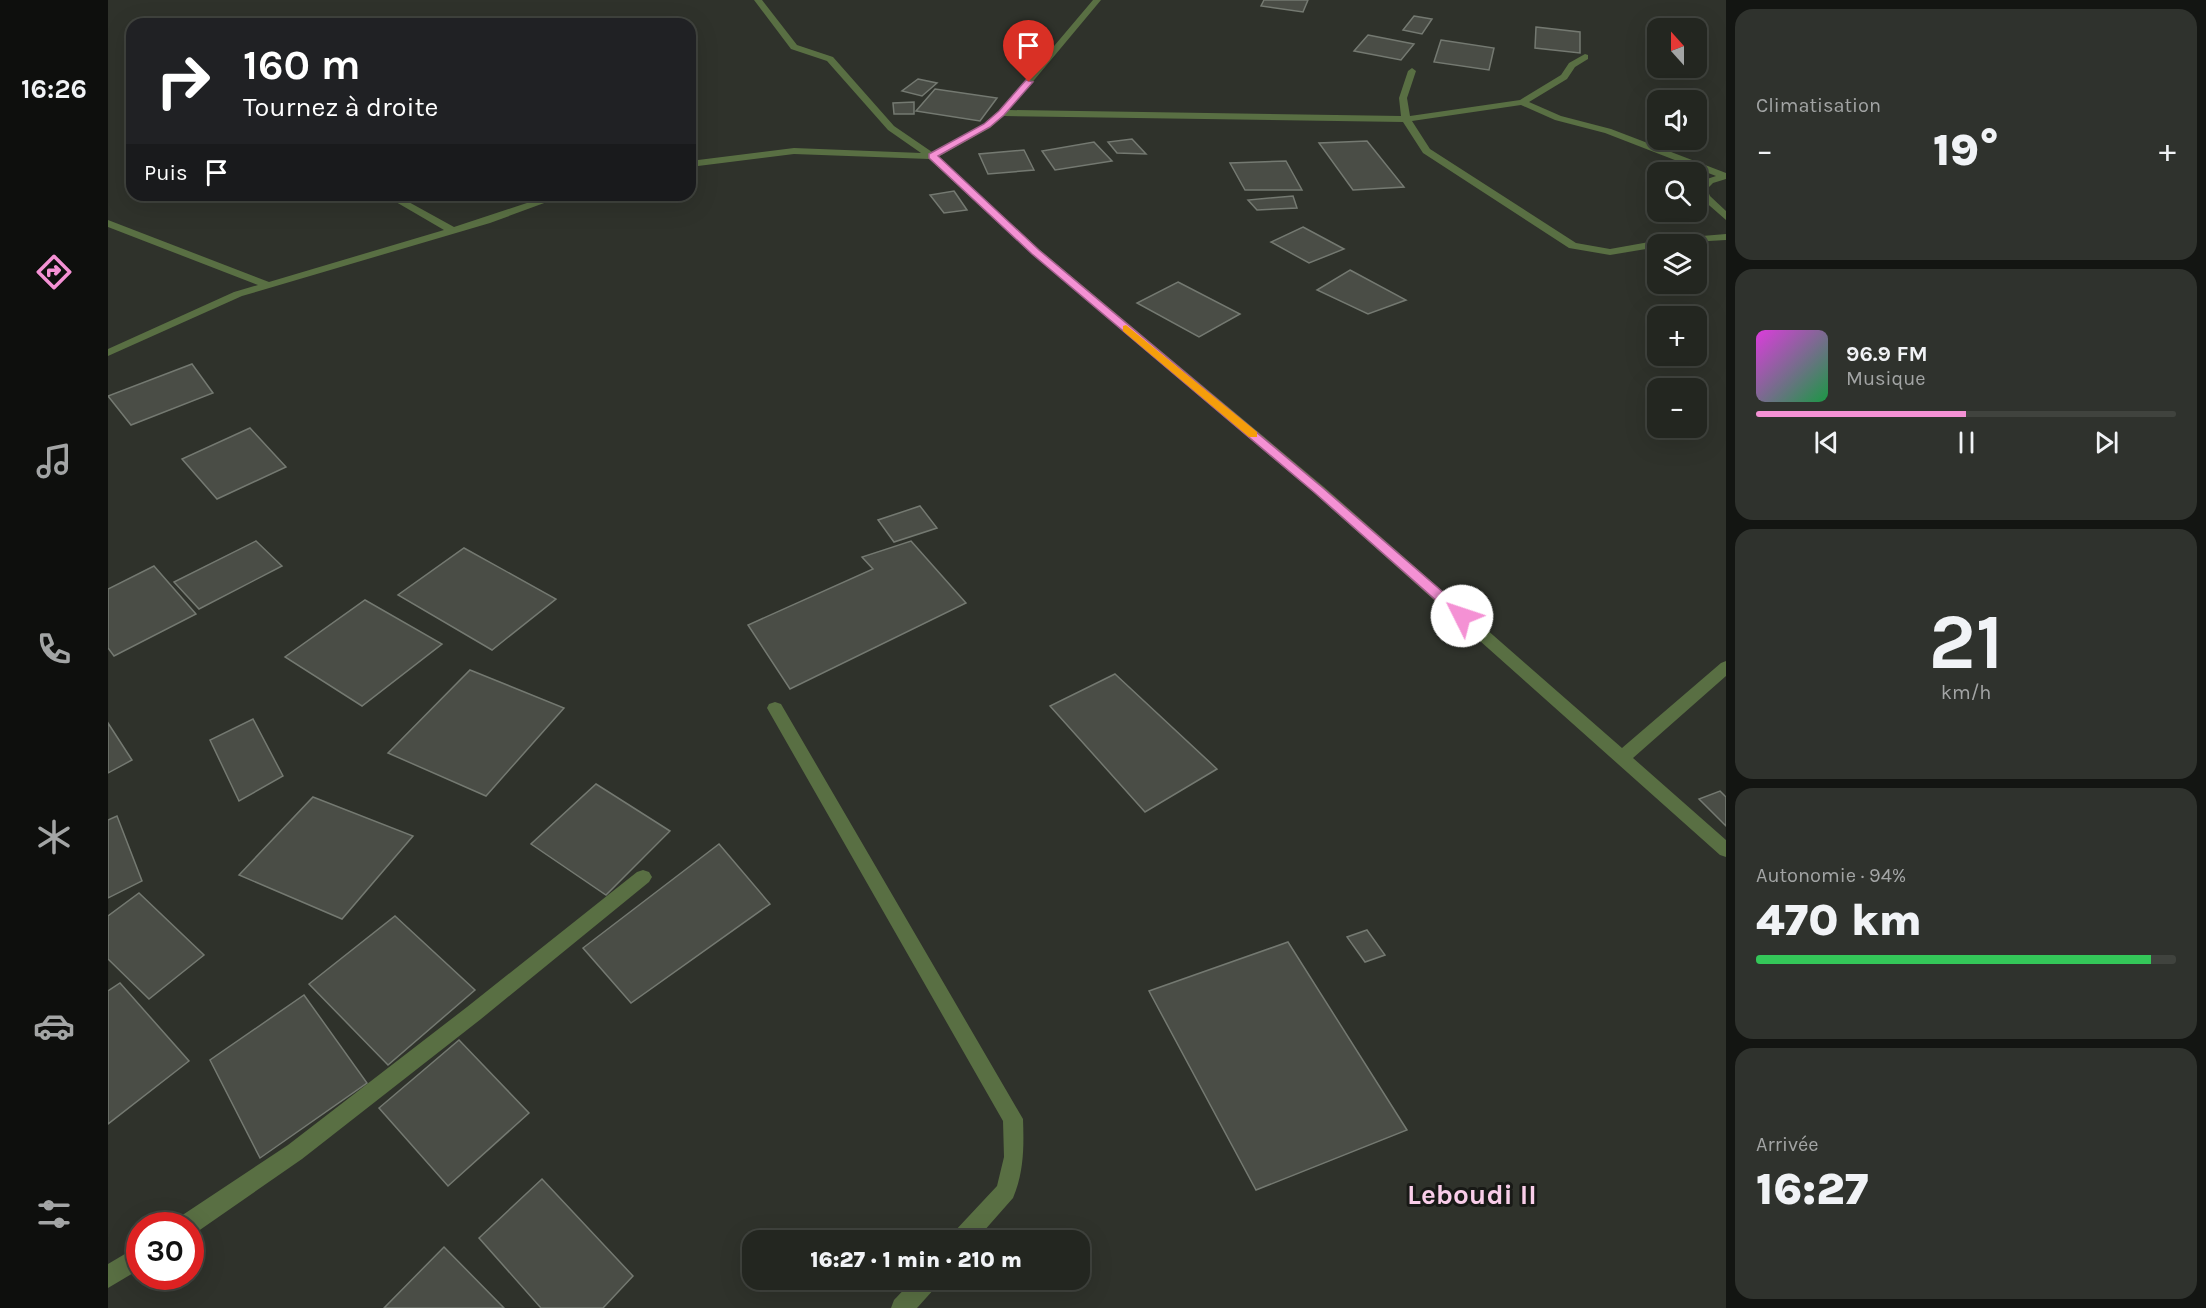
<!DOCTYPE html>
<html lang="fr">
<head>
<meta charset="utf-8">
<style>
  body { margin:0; font-family:Karla,sans-serif; background:#2f322d; color:#f1f3f6; height:100vh; display:flex; flex-direction:column; font-size:22px; white-space:nowrap }
  * { box-sizing:border-box; margin:0 }
  p { font-size:20px; color:#a3a5a5 }
  .icon { flex:none; width:33px; height:33px; fill:none; stroke:currentColor; stroke-width:2; stroke-linecap:round; stroke-linejoin:round }
  .map { position:relative; flex:1; overflow:hidden }
  .drawer { display:flex; flex-direction:column; gap:9px; padding:9px; background:#131512; width:480px }
  .drawer>* { flex:none }
  .guide { position:absolute; left:18px; top:18px; width:570px; height:183px; border-radius:18px; box-shadow:0 6px 24px #0002,0 0 0 2px #40433e; background:#202124; color:#fff; overflow:hidden }
  .needle { width:39px; rotate:339deg }
  .fabs { position:absolute; left:1539px; top:18px; display:grid; gap:12px }
  .fabs a { display:grid; place-items:center; width:60px; height:60px; border-radius:12px; background:#232620; box-shadow:0 6px 24px #0002,0 0 0 2px #40433e; font-size:30px }
  .speed { position:absolute; left:18px; top:1212px; display:flex; gap:12px; font-size:30px; font-weight:700; text-align:center }
  .speed>* { display:grid; place-content:center; width:78px; height:78px; border-radius:50%; background:#232620; box-shadow:0 6px 24px #0002,0 0 0 2px #40433e; line-height:1 }
  .speed .limit { border:9px solid #d22; background:#fff; color:#111 }
  .pin { position:absolute; display:grid; place-items:center; width:51px; height:51px; color:#fff; margin:-62px -26px; border-radius:50% 50% 50% 0; rotate:-45deg; box-shadow:0 0 6px #0007 }
  .pin .icon { rotate:45deg }
  .me { position:absolute; width:66px; margin:-33px; rotate:311deg; stroke-linejoin:round; filter:drop-shadow(0 0 4px #0008) }
  .turn { display:flex; align-items:center; gap:21px; height:126px; padding:0 18px; font-size:27px }
  .turn .icon { width:78px; height:78px; stroke-width:2.5 }
  .turn b { display:block; font-size:42px; line-height:51px }
  .then { display:flex; align-items:center; height:57px; padding:0 18px; background:#0003; gap:12px; font-size:22px }
  .big { font-size:45px; font-weight:800; line-height:1.1 }
  .drawer .card { flex:1; display:flex; flex-direction:column; justify-content:center; gap:9px; min-width:0; padding:0 21px; border-radius:18px; background:#2f322d }
  .drawer .dial { align-items:center; gap:0 }
  .dial b { font-size:78px; line-height:1 }
  .song { display:flex; align-items:center; gap:18px }
  .cover { width:72px; height:72px; border-radius:9px; background:linear-gradient(135deg,hsl(300 70% 55%),hsl(140 70% 35%)) }
  .played { height:6px; border-radius:3px; background:linear-gradient(90deg,#f491d4 50%,#40433e 50%) }
  .keys { display:flex; justify-content:space-around; direction:ltr }
  .heat { display:flex; justify-content:space-between; align-items:center; font-size:33px; direction:ltr }
  .charge { height:9px; border-radius:4px; background:linear-gradient(90deg,#34c759 94%,#40433e 0) }
  .trip { position:absolute; left:634px; top:1230px; width:348px; height:60px; border-radius:18px; background:#232620; box-shadow:0 6px 24px #0002,0 0 0 2px #40433e; font-weight:800; line-height:60px; text-align:center }
  main { display:flex; flex:1; min-height:0 }
  .tabs { display:flex; flex-direction:column; width:108px; justify-content:space-around; align-items:center; background:#0e0f0d; color:#a3a5a5 }
  .tabs .icon { width:42px; height:42px }
  .tabs .selected { color:#f491d4 }
  .tabs b { font-size:27px; color:#f1f3f6 }
  .map>svg:first-child { display:block }
</style>
</head>
<body>
<main>
<nav class="tabs">
<b>16:26</b>
<svg class="icon selected" aria-label="directions" viewBox="0 0 24 24"><path d="M12 3l9 9-9 9-9-9zM9 14v-3h6M13 9l2 2-2 2"/></svg>
<svg class="icon" aria-label="music" viewBox="0 0 24 24"><path d="M9 18V5l10-2v13"/><circle cx="6" cy="18" r="3"/><circle cx="16" cy="16" r="3"/></svg>
<svg class="icon" aria-label="phone" viewBox="0 0 24 24"><path d="M5 4h4l2 5-3 2q2 4 5 5l2-3 5 2v4C11 20 4 13 5 4z"/></svg>
<svg class="icon" aria-label="climate" viewBox="0 0 24 24"><path d="M12 3v18M4 7l16 10M4 17L20 7"/></svg>
<svg class="icon" aria-label="car" viewBox="0 0 24 24"><path d="M5 17H2v-5l4-1 3-4h7l3 4 3 1v5h-3M9 17h6M6 11h13"/><circle cx="7" cy="17" r="2"/><circle cx="17" cy="17" r="2"/></svg>
<svg class="icon" aria-label="filters" viewBox="0 0 24 24"><path d="M4 7h16M4 17h16"/><circle cx="9" cy="7" r="2"/><circle cx="15" cy="17" r="2"/></svg>
</nav>
<div class="map">
<svg width="1618" height="1308" viewBox="0 0 1618 1308">
  <rect width="100%" height="100%" fill="#2f322b"/>
  <!-- building -->
  <g fill="#4a4d46" stroke="#747971" stroke-width="1.5">
    <path d="M1156,0H1200L1195,12L1153,6Z"/>
    <path d="M1306,16L1324,19L1314,34L1295,30Z"/>
    <path d="M1428,27L1472,32V53L1427,48Z"/>
    <path d="M1260,35L1306,44L1293,60L1246,51Z"/>
    <path d="M1333,40L1386,48L1381,70L1326,62Z"/>
    <path d="M810,79L829,83L814,96L794,91Z"/>
    <path d="M827,89L889,98L872,121L808,111Z"/>
    <path d="M806,102V114H786L785,103Z"/>
    <path d="M1024,139L1038,154L1009,153L1000,142Z"/>
    <path d="M1259,141L1296,187L1245,190L1211,143Z"/>
    <path d="M986,142L1004,161L947,170L934,151Z"/>
    <path d="M916,150L926,170L880,174L871,154Z"/>
    <path d="M1178,161L1194,190H1137L1122,163Z"/>
    <path d="M846,191L859,210L836,213L822,195Z"/>
    <path d="M1185,196L1189,208L1149,210L1140,200Z"/>
    <path d="M1195,227L1236,249L1201,263L1163,242Z"/>
    <path d="M1242,270L1298,300L1260,314L1209,290Z"/>
    <path d="M1070,282L1132,314L1091,337L1029,303Z"/>
    <path d="M84,364L105,393L23,425L0,396Z"/>
    <path d="M142,428L178,467L109,499L74,459Z"/>
    <path d="M812,506L829,528L786,542L770,520Z"/>
    <path d="M148,541L174,566L91,609L66,582Z"/>
    <path d="M803,541L858,603L682,689L640,625L765,569L754,557Z"/>
    <path d="M356,548L448,599L384,650L290,595Z"/>
    <path d="M46,566L88,614L6,656L0,648V589Z"/>
    <path d="M257,600L334,644L254,706L177,657Z"/>
    <path d="M362,670L456,708L378,796L280,753Z"/>
    <path d="M1007,674L1109,769L1037,812L942,706Z"/>
    <path d="M145,719L175,776L131,801L102,740Z"/>
    <path d="M0,723L24,760L0,773Z"/>
    <path d="M488,784L562,831L498,895L423,844Z"/>
    <path d="M1612,791L1618,797V826L1591,799Z"/>
    <path d="M205,797L305,836L234,919L131,875Z"/>
    <path d="M9,816L34,881L0,898V820Z"/>
    <path d="M611,844L662,904L523,1003L475,948Z"/>
    <path d="M31,893L96,955L41,999L0,959V916Z"/>
    <path d="M287,916L367,990L280,1065L201,984Z"/>
    <path d="M1259,930L1277,955L1257,962L1239,937Z"/>
    <path d="M1180,942L1299,1130L1148,1190L1041,991Z"/>
    <path d="M12,983L81,1061L0,1124V991Z"/>
    <path d="M196,995L259,1083L152,1158L102,1060Z"/>
    <path d="M351,1040L421,1113L340,1186L271,1108Z"/>
    <path d="M434,1179L525,1276L495,1308H433L371,1238Z"/>
    <path d="M336,1247L396,1308H276Z"/>
  </g>
  <g fill="none" stroke-linecap="round" stroke-linejoin="round">
    <!-- street -->
    <g fill="#596f43" fill-rule="evenodd">
      <path d="M646,0H654L689,45L725,57L786,126L824,152L876,124L891,111L985,0H993L901,110L1293,116L1291,98L1300,71L1304,68L1308,71L1299,98L1302,116L1412,100L1453,75L1461,63L1477,54L1480,55V59L1467,67L1459,79L1421,102L1453,116L1503,129L1618,173V179L1605,183L1599,189L1602,196L1618,211V220L1594,199L1589,188L1599,179L1608,176L1497,133L1447,120L1413,105L1304,121L1322,149L1468,243L1502,249L1558,239L1618,234V240L1550,244V247L1502,255L1461,248L1315,153L1295,122L896,116L882,128L830,157L932,250L1216,487L1514,748L1613,663L1618,661V676L1525,758L1618,840V857L1612,855L1206,493L924,254L821,159L686,154L582,167V161L686,148L813,153L780,130L719,61L683,49Z"/>
      <path d="M276,195H288L346,227L443,195H458L382,223L134,296L0,356V349L126,292L150,285L0,227V220L161,282L336,230Z"/>
      <path d="M667,702L673,704L915,1119C916,1147 916,1172 905,1198L868,1240H843L846,1232L889,1186L896,1157L895,1121L659,708L661,704Z"/>
      <path d="M535,870L541,872L544,877L541,882L373,1019L194,1159L86,1234L82,1235V1226H68L70,1218L180,1145L359,1007L529,872Z"/>
      <path d="M32,1245V1269L0,1288V1264Z"/>
      <path d="M805,1280H830L827,1288L809,1308H783L786,1300Z"/>
    </g>
  </g>
  <!-- route -->
  <path fill="#f491d4" stroke="#9f5e8a" stroke-width="1.5" d="M918,80L925,82L896,115L882,127L830,156L931,250L1215,488L1359,613L1361,616L1359,619H1349L1207,493L924,254L821,158V154L876,124L891,111Z"/>
  <!-- slow -->
  <path fill="#f59e0b" d="M1018,325L1149,432V437H1141L1015,331V326Z"/>
  <g text-anchor="middle" stroke-width="6" stroke-linejoin="round" paint-order="stroke">
    <!-- near-quarter labels -->
    <g font-size="28" font-weight="bold" fill="#f9cde9" stroke="#181916">
      <text x="1364" y="1204">Leboudi II</text>
    </g>
  </g>
</svg>
<div class="fabs">
<a><svg class="needle" viewBox="-14 -14 28 28"><path d="M0-13l5 13h-10z" fill="#e53935"/><path d="M0 13l5-13h-10z" fill="#a3a5a5"/></svg></a>
<a><svg class="icon" aria-label="sound" viewBox="0 0 24 24"><path d="M4 9h4l5-4v14l-5-4H4zM17 9q2 3 0 6"/></svg></a>
<a><svg class="icon" aria-label="search" viewBox="0 0 24 24"><circle cx="10" cy="10" r="6"/><path d="M15 15l6 6"/></svg></a>
<a><svg class="icon" aria-label="layers" viewBox="0 0 24 24"><path d="M12 4l9 5-9 5-9-5zM3 14l9 5 9-5"/></svg></a>
<a>+</a>
<a>−</a>
</div>
<div class="speed"><div class="limit">30</div></div>
<div class="pin" style="left:921px;top:82px;background:#d93025"><svg class="icon" aria-label="arrive" viewBox="0 0 24 24"><path d="M6 21V4h12l-3 4 3 4H6"/></svg></div>
<svg class="me" style="left:1354px;top:616px" viewBox="-20 -20 40 40"><circle r="19" fill="#fff"/><path d="M0-13L10 11 0 6-10 11z" fill="#f491d4"/></svg>
<div class="trip">16:27 · 1 min · 210 m</div>
<div class="guide">
<div class="turn"><svg class="icon" aria-label="right" viewBox="0 0 24 24"><path d="M7 20v-9h11M14 6l5 5-5 5"/></svg><div><b>160 m</b>Tournez à droite</div></div>
<div class="then">Puis<svg class="icon" aria-label="arrive" viewBox="0 0 24 24"><path d="M6 21V4h12l-3 4 3 4H6"/></svg></div>
</div>
</div>
<section class="drawer">
<div class="card"><p>Climatisation</p>
<div class="heat"><a>−</a><b class="big">19°</b><a>+</a></div>
</div>
<div class="card">
<div class="song"><i class="cover"></i><div><b>96.9 FM</b><p>Musique</p></div></div>
<div class="played"></div>
<div class="keys"><svg class="icon" aria-label="previous" viewBox="0 0 24 24"><path d="M18 5L8 12l10 7zM5 5v14"/></svg><svg class="icon" aria-label="pause" viewBox="0 0 24 24"><path d="M8 5v14M16 5v14"/></svg><svg class="icon" aria-label="next" viewBox="0 0 24 24"><path d="M6 5l10 7-10 7zM19 5v14"/></svg></div>
</div>
<div class="card dial"><b>21</b><p>km/h</p></div>
<div class="card"><p>Autonomie · 94%</p><b class="big">470 km</b><div class="charge"></div></div>
<div class="card"><p>Arrivée</p><b class="big">16:27</b></div>
</section>
</main>
</body>
</html>
